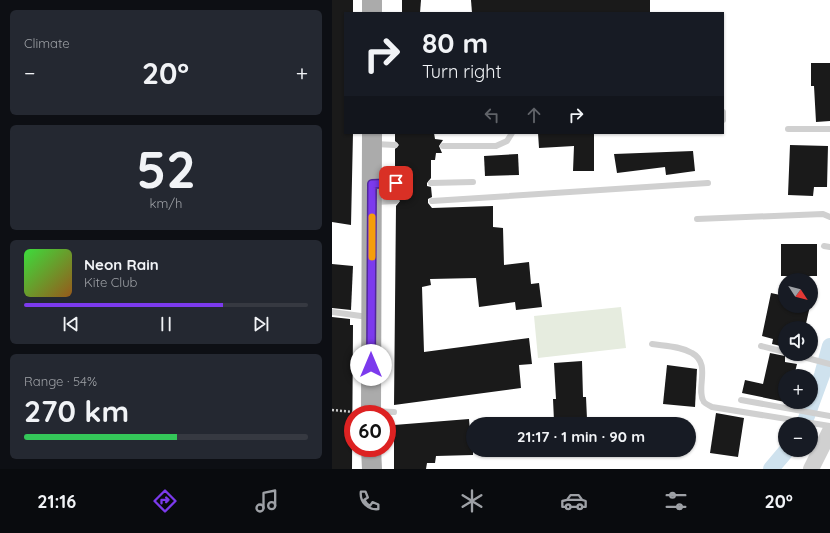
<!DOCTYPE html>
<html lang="en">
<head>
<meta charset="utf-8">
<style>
  body { margin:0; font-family:Quicksand,sans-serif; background:#242831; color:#f1f3f6; height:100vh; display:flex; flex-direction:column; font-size:15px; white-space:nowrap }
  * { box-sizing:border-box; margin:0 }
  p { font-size:13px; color:#9ea1a6 }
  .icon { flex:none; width:22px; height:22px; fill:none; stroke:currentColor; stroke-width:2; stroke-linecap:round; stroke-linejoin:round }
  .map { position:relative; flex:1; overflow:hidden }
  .drawer { display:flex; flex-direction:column; gap:10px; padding:10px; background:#0d0f14; width:332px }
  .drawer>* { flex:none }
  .top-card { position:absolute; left:12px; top:12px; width:380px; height:122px; border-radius:0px; box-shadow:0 1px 3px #0004; background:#171b24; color:#f1f3f6; overflow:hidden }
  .needle { width:26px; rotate:126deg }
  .buttons { position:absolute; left:446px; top:273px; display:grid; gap:8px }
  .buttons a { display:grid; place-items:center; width:40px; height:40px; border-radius:50%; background:#171b24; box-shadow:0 1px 3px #0004; font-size:20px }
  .speed { position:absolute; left:12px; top:405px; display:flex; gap:8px; font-size:20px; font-weight:700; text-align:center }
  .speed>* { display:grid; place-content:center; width:52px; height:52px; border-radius:50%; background:#171b24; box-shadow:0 1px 3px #0004; line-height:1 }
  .speed .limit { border:6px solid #d22; background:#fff; color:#111 }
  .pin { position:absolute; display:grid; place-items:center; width:34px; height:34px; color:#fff; margin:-17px; border-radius:8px; box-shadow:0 2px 6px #0006 }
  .me { position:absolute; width:44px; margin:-22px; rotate:0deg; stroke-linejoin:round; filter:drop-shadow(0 0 3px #0008) }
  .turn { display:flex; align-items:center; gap:14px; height:84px; padding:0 12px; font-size:18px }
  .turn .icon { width:52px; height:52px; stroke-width:2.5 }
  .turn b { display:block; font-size:28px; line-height:34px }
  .lanes { display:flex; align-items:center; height:38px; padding:0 12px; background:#0003; justify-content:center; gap:20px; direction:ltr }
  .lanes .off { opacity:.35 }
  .big { font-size:30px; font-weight:700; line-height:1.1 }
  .drawer .card { flex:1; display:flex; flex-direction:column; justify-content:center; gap:6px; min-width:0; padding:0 14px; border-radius:6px; background:#242831 }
  .drawer .dial { align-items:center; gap:0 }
  .dial b { font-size:52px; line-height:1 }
  .song { display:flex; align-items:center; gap:12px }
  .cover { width:48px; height:48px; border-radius:6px; background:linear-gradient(135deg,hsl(120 70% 55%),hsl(30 70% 35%)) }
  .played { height:4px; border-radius:2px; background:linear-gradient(90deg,#7c3aed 70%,#363941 70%) }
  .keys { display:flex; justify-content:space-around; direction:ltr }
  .heat { display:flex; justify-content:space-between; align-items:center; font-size:22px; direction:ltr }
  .charge { height:6px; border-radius:3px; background:linear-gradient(90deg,#34c759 54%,#363941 0) }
  .trip { position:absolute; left:134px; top:417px; width:230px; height:40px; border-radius:20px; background:#171b24; box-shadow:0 1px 3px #0004; font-weight:700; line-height:40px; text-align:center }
  .dock { display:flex; height:64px; justify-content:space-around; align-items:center; background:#090b0e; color:#9ea1a6 }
  .dock .icon { width:28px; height:28px }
  .dock .selected { color:#7c3aed }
  .dock b { font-size:18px; color:#f1f3f6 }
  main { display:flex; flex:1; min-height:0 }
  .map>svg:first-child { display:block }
</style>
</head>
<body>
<main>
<section class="drawer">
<div class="card"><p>Climate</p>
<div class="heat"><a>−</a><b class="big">20°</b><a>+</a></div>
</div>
<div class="card dial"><b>52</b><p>km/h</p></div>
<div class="card">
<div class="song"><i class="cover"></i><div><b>Neon Rain</b><p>Kite Club</p></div></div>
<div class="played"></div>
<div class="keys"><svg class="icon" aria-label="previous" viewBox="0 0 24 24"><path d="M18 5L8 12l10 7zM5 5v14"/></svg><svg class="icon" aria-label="pause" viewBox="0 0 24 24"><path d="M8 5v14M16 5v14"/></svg><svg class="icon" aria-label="next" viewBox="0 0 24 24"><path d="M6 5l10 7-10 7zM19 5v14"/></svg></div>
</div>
<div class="card"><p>Range · 54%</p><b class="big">270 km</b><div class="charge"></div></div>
</section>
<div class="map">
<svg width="498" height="469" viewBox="0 0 498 469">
  <rect width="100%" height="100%" fill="#fff"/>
  <!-- green -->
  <path fill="#e6ecdf" d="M289,307L294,348L206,358L202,316Z"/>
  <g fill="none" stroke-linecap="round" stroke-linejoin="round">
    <!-- canal -->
    <g stroke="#cfe2ee" stroke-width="16">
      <path d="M472,424L490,375L498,346"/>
      <path d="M439,469L455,450"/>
    </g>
  </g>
  <!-- building -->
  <g fill="#1a1a1a">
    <path d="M0,0H21V13H13V133H21L19,225L0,222Z"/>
    <path d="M70,0H89L88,13H70Z"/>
    <path d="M139,0H318V13H140Z"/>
    <path d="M479,63H498V121L484,122L482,86H479Z"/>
    <path d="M63,133H102L103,139L111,140L107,146L110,153H104L103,160H99V178L95,183V186L99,187L100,197L96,199V203L100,208L161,206V227L171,228L172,265L197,262L199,284L207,283L210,307L184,310L183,302L147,307L144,278L98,279L99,285L90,287L92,352L197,338L200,364L187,365L189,388L62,405L64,206L68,201L64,197V188L68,183V180L63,179V149L67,145L63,141Z"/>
    <path d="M206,133H262V171H241L242,146L207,148Z"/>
    <path d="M458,145L496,146L495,187H482L481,196L456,195Z"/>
    <path d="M361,151L363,171L334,175L333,167L285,173L282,154Z"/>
    <path d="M186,154L187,175L153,176L152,156Z"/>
    <rect x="449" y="244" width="36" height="32"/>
    <path d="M0,264L21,266L19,310L0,308Z"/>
    <path d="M439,293L453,296V306H478L473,328H453V347L440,344L441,339L430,336Z"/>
    <path d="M0,317L18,319V325H21L20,469H0Z"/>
    <path d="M438,353L453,356V362L465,364L462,376H453V402L410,393L413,380L431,384Z"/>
    <path d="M250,361L251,397H254L255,419L222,421L221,399H224L222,363Z"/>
    <path d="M335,365L365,369L363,407L331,404Z"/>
    <path d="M384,413L412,418L406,457L378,453Z"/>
    <path d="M137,419L138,431H141V455L104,456L103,463H95L94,469H62V425Z"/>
  </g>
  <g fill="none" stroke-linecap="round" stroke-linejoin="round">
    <!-- path -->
    <path stroke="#cdcdcd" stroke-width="2.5" stroke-dasharray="2 2" stroke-linecap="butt" d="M0,410L22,412"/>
    <!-- service -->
    <g stroke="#d0d0d0" stroke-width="6">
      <path d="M391,112V120"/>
      <path d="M456,129H498"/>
      <path d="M43,144L63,145"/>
      <path d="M111,146H164L175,141L180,133"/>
      <path d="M99,183L141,182"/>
      <path d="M43,184L64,183"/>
      <path d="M100,201L376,183"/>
      <path d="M43,202L64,201"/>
      <path d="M365,219L491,214L498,217"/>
      <path d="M492,246L498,247"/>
      <path d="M0,312L36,317"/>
      <path d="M320,344C333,346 348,346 360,353C380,364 363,389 372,402C374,404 378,406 380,407L498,426"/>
      <path d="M429,346L453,352"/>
      <path d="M460,354L498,364"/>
      <path d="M409,400L498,416"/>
      <path d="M41,411L62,412"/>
    </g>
    <!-- tertiary -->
    <path stroke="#d0d0d0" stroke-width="16" d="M479,469L498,431"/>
    <!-- primary -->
    <g stroke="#ababab" stroke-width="20">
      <path d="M40,13V0"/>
      <path d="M39,414L40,133"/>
      <path d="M39,448L40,469"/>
    </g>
  </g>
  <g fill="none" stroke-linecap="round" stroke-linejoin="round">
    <!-- route casing -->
    <g stroke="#51269a" stroke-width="10">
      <path id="route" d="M39,365L40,184L64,183"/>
    </g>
    <!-- route -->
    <use href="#route" stroke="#7c3aed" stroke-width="7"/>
    <!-- slow -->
    <path stroke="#f59e0b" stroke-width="7" d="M40,257V217"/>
  </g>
</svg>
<div class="buttons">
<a><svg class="needle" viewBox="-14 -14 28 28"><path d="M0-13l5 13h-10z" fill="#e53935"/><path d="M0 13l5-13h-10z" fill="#9ea1a6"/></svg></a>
<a><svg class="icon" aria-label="sound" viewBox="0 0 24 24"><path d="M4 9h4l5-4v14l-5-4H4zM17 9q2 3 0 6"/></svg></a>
<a>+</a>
<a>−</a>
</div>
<div class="speed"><div class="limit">60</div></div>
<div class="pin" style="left:64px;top:183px;background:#d93025"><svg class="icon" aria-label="arrive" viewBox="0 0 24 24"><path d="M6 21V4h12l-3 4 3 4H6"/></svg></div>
<svg class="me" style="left:39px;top:365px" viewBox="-20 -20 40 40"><circle r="19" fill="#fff"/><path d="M0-13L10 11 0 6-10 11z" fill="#7c3aed"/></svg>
<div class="trip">21:17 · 1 min · 90 m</div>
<div class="top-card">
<div class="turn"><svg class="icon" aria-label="right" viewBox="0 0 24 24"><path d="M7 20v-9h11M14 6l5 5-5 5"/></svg><div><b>80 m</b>Turn right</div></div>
<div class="lanes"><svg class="icon off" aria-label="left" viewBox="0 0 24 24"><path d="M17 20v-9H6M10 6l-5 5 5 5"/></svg><svg class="icon off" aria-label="ahead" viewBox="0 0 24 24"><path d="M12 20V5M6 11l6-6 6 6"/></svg><svg class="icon" aria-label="right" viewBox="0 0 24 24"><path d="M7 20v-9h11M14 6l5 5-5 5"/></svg></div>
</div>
</div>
</main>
<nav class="dock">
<b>21:16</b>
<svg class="icon selected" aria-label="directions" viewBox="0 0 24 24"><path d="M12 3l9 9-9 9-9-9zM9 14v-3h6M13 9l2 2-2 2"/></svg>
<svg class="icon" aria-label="music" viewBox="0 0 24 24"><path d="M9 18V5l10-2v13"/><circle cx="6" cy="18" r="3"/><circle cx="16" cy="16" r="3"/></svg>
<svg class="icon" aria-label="phone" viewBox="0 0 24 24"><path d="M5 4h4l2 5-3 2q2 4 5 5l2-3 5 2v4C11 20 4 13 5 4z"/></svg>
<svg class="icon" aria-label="climate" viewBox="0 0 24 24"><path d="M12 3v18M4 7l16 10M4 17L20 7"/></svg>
<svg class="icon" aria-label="car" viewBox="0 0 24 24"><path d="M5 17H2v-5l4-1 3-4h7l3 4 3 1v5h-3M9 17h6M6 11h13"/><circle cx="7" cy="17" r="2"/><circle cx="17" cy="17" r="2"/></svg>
<svg class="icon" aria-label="filters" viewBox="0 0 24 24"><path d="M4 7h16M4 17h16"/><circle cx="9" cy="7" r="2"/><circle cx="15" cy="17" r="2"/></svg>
<b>20°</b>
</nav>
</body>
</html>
